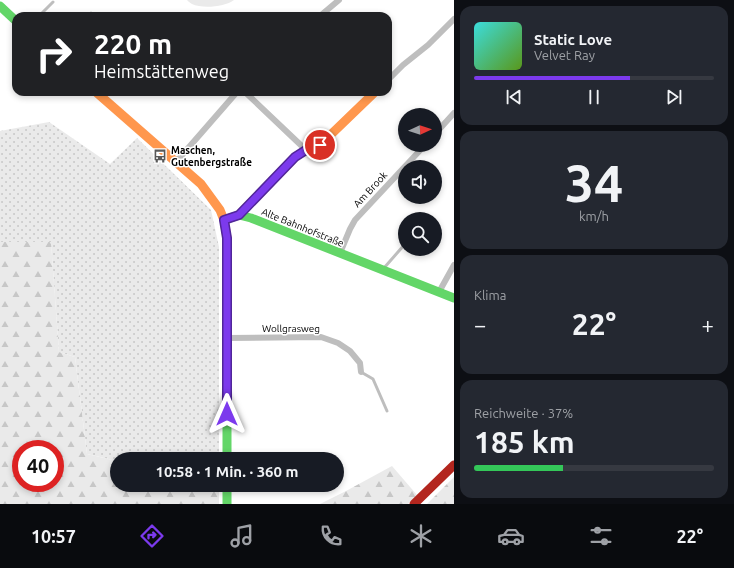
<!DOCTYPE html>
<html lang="de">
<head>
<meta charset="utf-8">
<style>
  body { margin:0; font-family:Ubuntu,sans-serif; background:#242831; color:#f1f3f6; height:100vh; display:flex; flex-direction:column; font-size:15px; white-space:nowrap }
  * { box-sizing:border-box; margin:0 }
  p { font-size:13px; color:#9ea1a6 }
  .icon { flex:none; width:22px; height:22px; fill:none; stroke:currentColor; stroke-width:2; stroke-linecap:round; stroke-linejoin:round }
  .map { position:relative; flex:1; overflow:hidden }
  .drawer { display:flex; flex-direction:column; gap:6px; padding:6px; background:#0d0f14; width:280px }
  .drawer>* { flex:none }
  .guide { position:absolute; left:12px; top:12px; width:380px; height:84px; border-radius:12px; box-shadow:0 2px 6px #0003; background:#202124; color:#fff; overflow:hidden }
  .needle { width:26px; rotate:87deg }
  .tools { position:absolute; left:398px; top:108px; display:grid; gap:8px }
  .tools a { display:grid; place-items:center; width:44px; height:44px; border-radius:50%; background:#171b24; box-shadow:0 2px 6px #0003; font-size:20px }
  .speed { position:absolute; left:12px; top:440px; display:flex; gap:8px; font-size:20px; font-weight:700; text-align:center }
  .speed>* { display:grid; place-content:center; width:52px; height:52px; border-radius:50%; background:#171b24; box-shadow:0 2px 6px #0003; line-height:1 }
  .speed .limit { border:6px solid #d22; background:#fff; color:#111 }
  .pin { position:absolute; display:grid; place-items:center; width:34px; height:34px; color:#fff; margin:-17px; border:2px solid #fff; border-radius:50%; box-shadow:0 1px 4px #0007 }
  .me { position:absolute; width:44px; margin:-22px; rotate:0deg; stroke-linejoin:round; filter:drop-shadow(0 0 3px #0008) }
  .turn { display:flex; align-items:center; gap:14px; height:84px; padding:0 16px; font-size:18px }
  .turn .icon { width:52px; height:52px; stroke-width:2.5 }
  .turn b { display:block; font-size:28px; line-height:34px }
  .big { font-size:30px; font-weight:700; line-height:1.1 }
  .drawer .card { flex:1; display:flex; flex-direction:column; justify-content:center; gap:6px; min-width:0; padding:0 14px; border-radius:12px; background:#242831 }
  .drawer .dial { align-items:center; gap:0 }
  .dial b { font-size:52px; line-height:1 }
  .song { display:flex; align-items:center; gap:12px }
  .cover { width:48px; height:48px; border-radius:6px; background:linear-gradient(135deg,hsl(180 70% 55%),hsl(90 70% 35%)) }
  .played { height:4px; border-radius:2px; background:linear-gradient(90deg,#7c3aed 65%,#363941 65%) }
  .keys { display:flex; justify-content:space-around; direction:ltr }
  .heat { display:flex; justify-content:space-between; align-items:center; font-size:22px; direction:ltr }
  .charge { height:6px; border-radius:3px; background:linear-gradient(90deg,#34c759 37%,#363941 0) }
  .trip { position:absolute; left:110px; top:452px; width:234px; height:40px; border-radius:20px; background:#171b24; box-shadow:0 2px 6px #0003; font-weight:700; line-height:40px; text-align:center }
  .tab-bar { display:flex; height:64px; justify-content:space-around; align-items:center; background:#090b0e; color:#9ea1a6 }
  .tab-bar .icon { width:28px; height:28px }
  .tab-bar .on { color:#7c3aed }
  .tab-bar b { font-size:18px; color:#f1f3f6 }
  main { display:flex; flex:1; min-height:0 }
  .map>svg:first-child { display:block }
</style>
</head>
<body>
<main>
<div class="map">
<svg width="454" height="504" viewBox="0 0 454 504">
  <defs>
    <pattern id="grass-dots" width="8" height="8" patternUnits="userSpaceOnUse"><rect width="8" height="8" fill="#eaeaea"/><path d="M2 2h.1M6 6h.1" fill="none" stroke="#c7c7c7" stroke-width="1.8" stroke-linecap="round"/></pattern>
    <pattern id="forest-firs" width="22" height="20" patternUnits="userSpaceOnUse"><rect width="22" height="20" fill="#eaeaea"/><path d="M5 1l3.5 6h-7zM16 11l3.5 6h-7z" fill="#c7c7c7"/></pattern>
  </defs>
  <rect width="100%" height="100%" fill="#fff"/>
  <!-- grass -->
  <path fill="url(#grass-dots)" d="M49,122L110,164L137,138L211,210L219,247V459H117V461L87,454L75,357L59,352L51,243L0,242V131Z"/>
  <!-- forest -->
  <g fill="url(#forest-firs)" fill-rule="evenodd">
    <path d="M0,242H51L59,352L75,357L87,454L117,461V485H219V504H0ZM21,449H55V483H21Z"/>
    <path d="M392,466L417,495L408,504H320L346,491Z"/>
    <path d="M454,477V504H427Z"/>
  </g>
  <!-- pitch -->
  <path fill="#eaeaea" d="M187,0H234C225,7 202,9 192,4C190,3 188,1 187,0Z"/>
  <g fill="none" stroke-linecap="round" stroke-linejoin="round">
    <!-- lane -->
    <g stroke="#bebebe" stroke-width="3">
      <path d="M39,16L53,2"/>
      <path d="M88,16L91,13"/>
      <path d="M427,219L429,217"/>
      <path d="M384,268L405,244"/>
      <path d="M361,372L373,379L387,411"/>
    </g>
    <!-- street -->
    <g stroke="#bebebe" stroke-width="6">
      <path d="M320,16L339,0"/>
      <path d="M388,80L403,65L428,45L454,19"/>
      <path d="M245,92L306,150"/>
      <path d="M435,134L454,113"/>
      <path d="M176,162L237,92"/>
      <path d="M340,253L350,229L355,220L425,145"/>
      <path d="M439,292L454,265"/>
      <path d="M227,338L321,337L338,343L350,351L360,363L361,372"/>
    </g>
    <!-- fast -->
    <g stroke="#63d668" stroke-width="9">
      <path d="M0,6L16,21"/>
      <path d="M224,220L239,215L251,218L454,298"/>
      <path d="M227,323V459"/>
      <path d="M227,485V504"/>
    </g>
    <!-- slow -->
    <g stroke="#ff974d" stroke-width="9">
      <path d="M96,92L201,184L220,210L224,220L227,238V323"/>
      <path d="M239,215L295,157L306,150L313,149L320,145L375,92"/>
    </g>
    <!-- jam -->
    <path stroke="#b3261e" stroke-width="9" d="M414,504L454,465"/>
  </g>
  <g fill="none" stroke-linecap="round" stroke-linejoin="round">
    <!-- route casing -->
    <g stroke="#51269a" stroke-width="10">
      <path id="route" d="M227,414V238L224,220L239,215L295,157L306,150L313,149L320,145"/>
    </g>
    <!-- route -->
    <use href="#route" stroke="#7c3aed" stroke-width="7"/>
  </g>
  <!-- icons -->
  <defs>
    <g id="bus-bare" transform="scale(1.08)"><path d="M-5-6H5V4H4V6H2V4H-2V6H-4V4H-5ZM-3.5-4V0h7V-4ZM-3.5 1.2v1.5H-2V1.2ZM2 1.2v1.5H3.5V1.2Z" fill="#595959" stroke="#fff" stroke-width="2.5" paint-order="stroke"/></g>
  </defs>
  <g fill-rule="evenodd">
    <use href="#bus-bare" x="160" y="156"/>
  </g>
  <g text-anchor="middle" stroke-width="3" stroke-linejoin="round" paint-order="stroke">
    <!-- poi labels -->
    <g font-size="10" font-weight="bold" fill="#000" stroke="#fff" text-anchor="start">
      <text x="171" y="154">Maschen,<tspan x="171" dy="12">Gutenbergstraße</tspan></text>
    </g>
    <!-- street labels -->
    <g font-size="10" fill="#000" stroke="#fff">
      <text transform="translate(370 189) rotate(-47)" y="4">Am Brook</text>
      <text transform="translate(303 227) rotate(22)" y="4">Alte Bahnhofstraße</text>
      <text x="291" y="332">Wollgrasweg</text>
    </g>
  </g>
</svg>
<div class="tools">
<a><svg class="needle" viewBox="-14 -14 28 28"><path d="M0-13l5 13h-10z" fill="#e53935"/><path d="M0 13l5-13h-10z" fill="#9ea1a6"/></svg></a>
<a><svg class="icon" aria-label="sound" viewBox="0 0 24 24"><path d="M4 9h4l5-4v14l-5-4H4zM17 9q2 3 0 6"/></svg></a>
<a><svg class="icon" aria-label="search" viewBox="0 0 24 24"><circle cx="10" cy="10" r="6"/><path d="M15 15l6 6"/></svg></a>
</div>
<div class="speed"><div class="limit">40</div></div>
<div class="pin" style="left:320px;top:145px;background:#d93025"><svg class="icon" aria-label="arrive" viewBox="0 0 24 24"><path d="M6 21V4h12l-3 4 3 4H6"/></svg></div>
<svg class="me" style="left:227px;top:414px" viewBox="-20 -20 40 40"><path d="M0-17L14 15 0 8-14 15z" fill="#7c3aed" stroke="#fff" stroke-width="4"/></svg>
<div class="trip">10:58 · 1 Min. · 360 m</div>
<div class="guide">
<div class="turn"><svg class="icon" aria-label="right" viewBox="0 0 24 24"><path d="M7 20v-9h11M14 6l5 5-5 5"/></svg><div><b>220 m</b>Heimstättenweg</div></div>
</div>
</div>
<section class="drawer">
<div class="card">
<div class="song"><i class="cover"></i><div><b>Static Love</b><p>Velvet Ray</p></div></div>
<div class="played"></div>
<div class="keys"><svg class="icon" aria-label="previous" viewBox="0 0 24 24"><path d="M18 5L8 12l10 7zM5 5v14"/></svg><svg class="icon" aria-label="pause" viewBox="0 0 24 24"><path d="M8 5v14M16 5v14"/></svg><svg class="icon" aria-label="next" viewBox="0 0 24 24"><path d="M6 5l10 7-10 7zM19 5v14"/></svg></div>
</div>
<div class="card dial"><b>34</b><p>km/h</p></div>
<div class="card"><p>Klima</p>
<div class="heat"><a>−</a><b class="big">22°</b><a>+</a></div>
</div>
<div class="card"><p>Reichweite · 37%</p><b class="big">185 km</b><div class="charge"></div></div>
</section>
</main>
<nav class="tab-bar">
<b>10:57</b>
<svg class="icon on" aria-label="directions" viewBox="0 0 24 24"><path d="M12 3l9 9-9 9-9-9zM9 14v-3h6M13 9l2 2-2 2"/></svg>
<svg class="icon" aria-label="music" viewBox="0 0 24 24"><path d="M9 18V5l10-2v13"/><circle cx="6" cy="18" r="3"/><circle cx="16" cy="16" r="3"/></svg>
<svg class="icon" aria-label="phone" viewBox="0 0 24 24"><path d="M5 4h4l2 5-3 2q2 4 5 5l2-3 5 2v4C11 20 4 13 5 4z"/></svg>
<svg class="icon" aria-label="climate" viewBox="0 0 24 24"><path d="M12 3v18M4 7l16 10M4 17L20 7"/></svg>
<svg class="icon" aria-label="car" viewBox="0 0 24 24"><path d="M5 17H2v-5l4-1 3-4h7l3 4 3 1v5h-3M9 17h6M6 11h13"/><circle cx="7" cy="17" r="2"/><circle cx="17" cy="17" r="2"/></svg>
<svg class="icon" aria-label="filters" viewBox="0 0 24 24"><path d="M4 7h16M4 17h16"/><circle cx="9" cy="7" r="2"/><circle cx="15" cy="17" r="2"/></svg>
<b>22°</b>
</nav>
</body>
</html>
